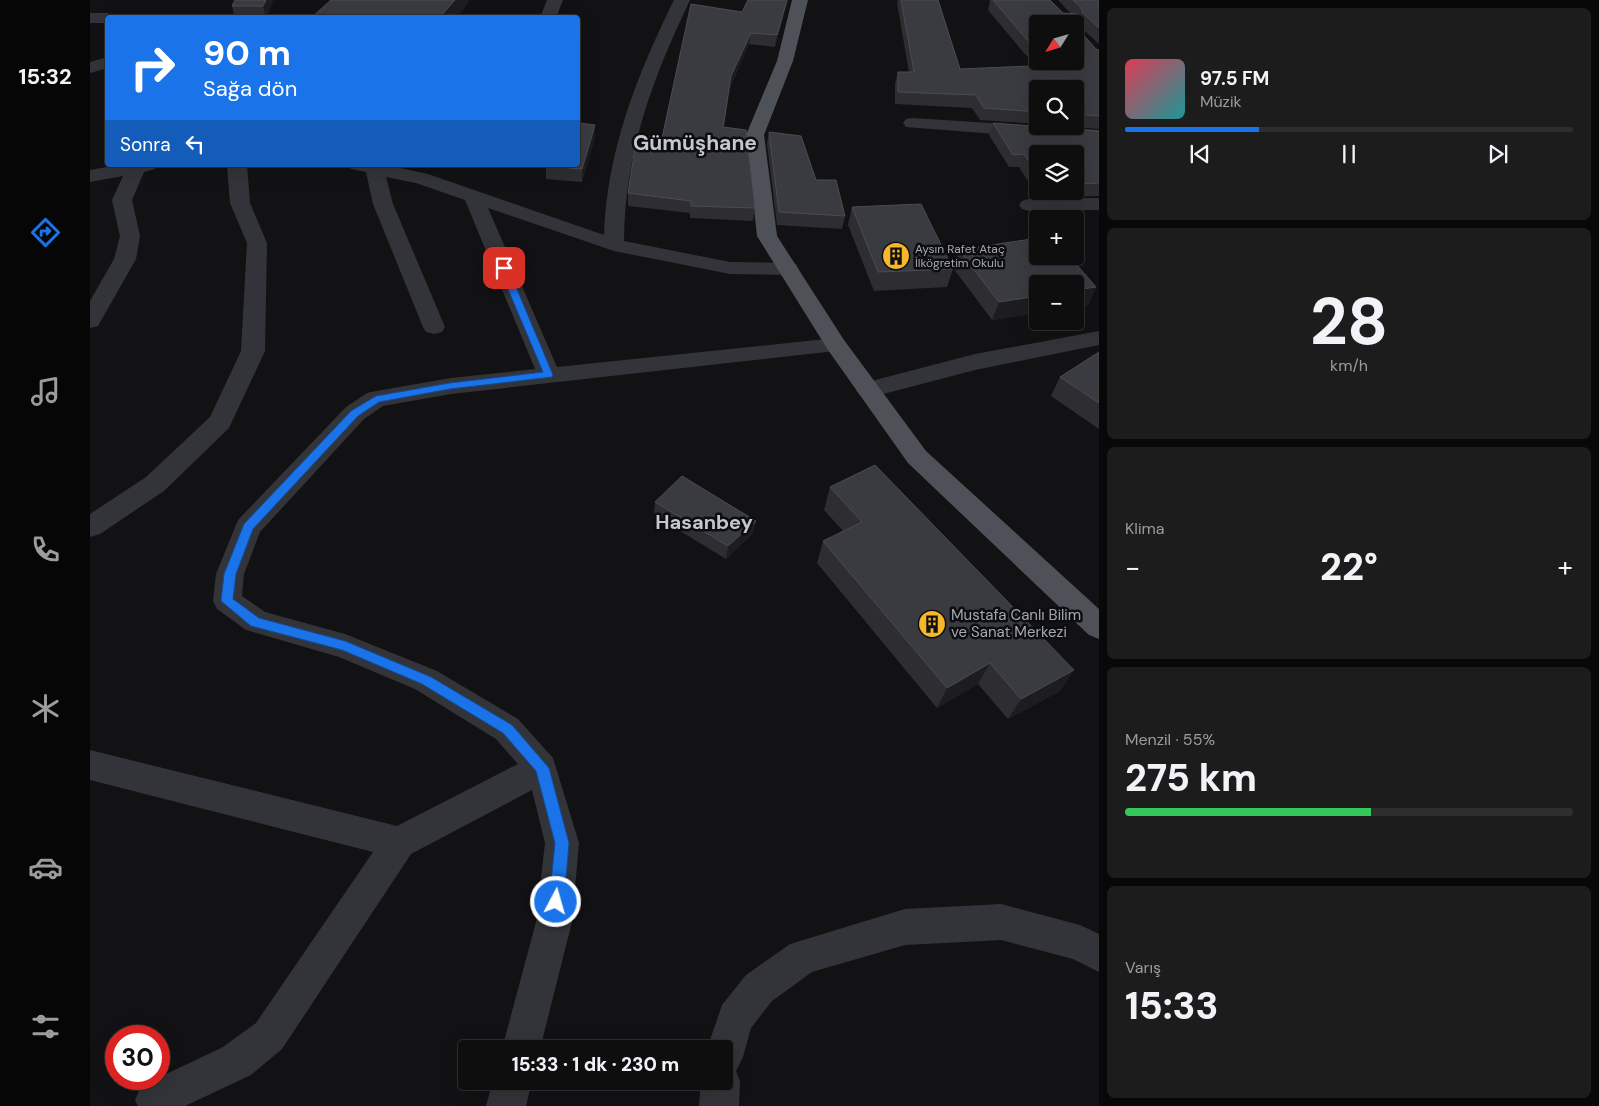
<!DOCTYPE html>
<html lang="tr">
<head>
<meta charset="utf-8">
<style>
  body { margin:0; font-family:"DM Sans",sans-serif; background:#1c1c1d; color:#f1f3f6; height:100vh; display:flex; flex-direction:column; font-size:19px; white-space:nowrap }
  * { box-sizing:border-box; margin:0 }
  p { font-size:16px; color:#9b9c9e }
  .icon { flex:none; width:28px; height:28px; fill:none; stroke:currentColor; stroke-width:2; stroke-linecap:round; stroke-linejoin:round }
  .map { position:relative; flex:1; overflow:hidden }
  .panel { display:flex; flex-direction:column; gap:8px; padding:8px; background:#080808; width:500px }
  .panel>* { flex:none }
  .guide { position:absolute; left:15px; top:15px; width:475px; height:152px; border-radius:5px; box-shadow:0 5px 20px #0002,0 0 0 1px #2e2e2f; background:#1a73e8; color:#fff; overflow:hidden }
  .needle { width:32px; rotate:233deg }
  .controls { position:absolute; left:939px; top:15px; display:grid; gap:10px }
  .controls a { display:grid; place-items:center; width:55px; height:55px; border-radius:5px; background:#0e0e0f; box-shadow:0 5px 20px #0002,0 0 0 1px #2e2e2f; font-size:25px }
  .speed { position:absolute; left:15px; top:1025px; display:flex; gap:10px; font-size:25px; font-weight:700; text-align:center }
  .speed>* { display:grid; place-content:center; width:65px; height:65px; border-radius:50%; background:#0e0e0f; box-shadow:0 5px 20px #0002,0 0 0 1px #2e2e2f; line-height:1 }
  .speed .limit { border:8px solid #d22; background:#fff; color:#111 }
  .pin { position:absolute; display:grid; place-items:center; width:42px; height:42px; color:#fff; margin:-21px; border-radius:10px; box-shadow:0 2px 8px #0006 }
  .me { position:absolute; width:55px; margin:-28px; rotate:6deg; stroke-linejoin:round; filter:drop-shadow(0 0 4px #0008) }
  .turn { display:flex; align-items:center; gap:18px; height:105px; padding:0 15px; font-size:22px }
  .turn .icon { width:65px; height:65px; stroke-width:2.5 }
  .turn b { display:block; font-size:35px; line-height:42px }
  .then { display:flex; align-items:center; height:48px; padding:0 15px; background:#0003; gap:10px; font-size:19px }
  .big { font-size:38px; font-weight:800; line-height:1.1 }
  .panel .widget { flex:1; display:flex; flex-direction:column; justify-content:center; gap:8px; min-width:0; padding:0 18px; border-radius:8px; background:#1c1c1d }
  .panel .dial { align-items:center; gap:0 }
  .dial b { font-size:65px; line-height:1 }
  .song { display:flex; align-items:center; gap:15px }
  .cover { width:60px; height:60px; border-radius:8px; background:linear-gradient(135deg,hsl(350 70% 55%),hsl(180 70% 35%)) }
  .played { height:5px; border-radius:2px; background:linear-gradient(90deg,#1a73e8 30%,#2e2e2f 30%) }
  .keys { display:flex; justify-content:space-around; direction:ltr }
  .heat { display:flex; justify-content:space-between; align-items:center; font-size:28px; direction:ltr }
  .charge { height:8px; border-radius:4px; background:linear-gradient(90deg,#34c759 55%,#2e2e2f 0) }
  .trip { position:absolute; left:368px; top:1040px; width:275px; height:50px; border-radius:5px; background:#0e0e0f; box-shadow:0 5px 20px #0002,0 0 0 1px #2e2e2f; font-weight:800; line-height:50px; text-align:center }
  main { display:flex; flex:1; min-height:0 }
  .tabs { display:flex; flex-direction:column; width:90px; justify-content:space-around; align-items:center; background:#060606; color:#9b9c9e }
  .tabs .icon { width:35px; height:35px }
  .tabs .selected { color:#1a73e8 }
  .tabs b { font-size:22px; color:#f1f3f6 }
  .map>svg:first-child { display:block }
</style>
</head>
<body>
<main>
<nav class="tabs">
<b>15:32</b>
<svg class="icon selected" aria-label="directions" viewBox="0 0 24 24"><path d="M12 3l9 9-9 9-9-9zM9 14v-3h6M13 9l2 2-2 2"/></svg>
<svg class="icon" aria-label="music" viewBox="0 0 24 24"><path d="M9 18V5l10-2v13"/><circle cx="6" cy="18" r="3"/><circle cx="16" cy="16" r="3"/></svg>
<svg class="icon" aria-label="phone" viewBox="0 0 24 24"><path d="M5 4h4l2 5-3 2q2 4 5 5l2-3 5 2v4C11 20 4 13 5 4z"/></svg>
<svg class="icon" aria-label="climate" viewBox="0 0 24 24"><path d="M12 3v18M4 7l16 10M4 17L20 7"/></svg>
<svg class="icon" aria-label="car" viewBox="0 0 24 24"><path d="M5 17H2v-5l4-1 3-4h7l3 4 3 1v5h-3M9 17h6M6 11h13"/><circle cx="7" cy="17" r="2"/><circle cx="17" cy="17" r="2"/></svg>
<svg class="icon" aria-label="filters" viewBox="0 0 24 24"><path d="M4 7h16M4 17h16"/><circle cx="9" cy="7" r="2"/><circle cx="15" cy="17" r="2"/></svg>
</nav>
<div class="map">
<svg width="1009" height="1106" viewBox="0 0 1009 1106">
  <rect width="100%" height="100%" fill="#121214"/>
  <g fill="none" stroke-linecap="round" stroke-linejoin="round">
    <!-- minor -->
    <g fill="#333439" fill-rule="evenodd">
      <path d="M457,0H473L466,18H450Z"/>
      <path d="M584,0H600C562,80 535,151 534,241L640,262L698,263L706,264L709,269L706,274L698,275L640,274L524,251L398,208L467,367L746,338L754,340L757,345L754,350L361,394L293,406L274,419L170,532L154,574L152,596L175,612L255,634L347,671L428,719L463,758L489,843L482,922L450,1049H412L446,922L455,843L442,790L321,854L192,1049L161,1075L95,1106H48L45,1100L51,1086L133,1047L166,1023L283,852L0,780V750L307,826L428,764L406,739L325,689L249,657L156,630L127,609L123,601L126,574L148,520L256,407L277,393L286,391L361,378L445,369L375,200L326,183L296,177L303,204L355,327L352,332L344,334L336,332L333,327L283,204L276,172L261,169L258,165H296L338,174L514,235C517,150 547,75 584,0Z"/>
      <path d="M0,13H18L26,18H18V23H0Z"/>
      <path d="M18,57V68L0,73V62Z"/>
      <path d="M822,118L1009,130V142L816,127L813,123L816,119Z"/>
      <path d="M28,165H68L65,169L54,172L42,200L50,236L46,259L8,326L0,328V301L24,259L30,236L22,200L33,176L0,182V170Z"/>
      <path d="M137,165H157L160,203L177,243L175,351L139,428L74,491L10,534L0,537V514L56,477L120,417L151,351L157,243L140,203Z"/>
      <path d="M1009,198V210L939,211L932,209L929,205L932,201L939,199Z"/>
      <path d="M1009,331V345L885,370L778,398L770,396L766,390L770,384L885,354Z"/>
      <path d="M911,904L990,925L1009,934V972L983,959L911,940L815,945L722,972L682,1001L661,1028L653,1057L646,1071L650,1081L649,1106H609L611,1081H634V1049H617L632,1005L656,975L700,944L815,909Z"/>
      <path d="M403,1081H442L436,1106H396Z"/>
    </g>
    <!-- major -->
    <path fill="#4f5158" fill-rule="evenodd" d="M702,0H718L703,61L674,135L687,236L754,340L836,451L1009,609V639L999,635L818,463L738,350L667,236L656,135L687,61Z"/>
  </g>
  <!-- wall -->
  <g fill="#2e2e32" fill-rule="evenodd">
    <path d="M145,0H183L176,18H145L142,6Z"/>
    <path d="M658,0H698L685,47L659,44L640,88L634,127L665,208L663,221L600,218V213L538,206V193L572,138L652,12Z"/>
    <path d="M808,0H848L870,69L948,66L934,53L898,10L900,2L899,0H960L973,13L981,14L968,0H1009V44L988,25V23V29L1006,49L1009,50V129L974,126H985V89H948V124L890,120L882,108L805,104V84L808,72H819L807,3ZM948,24L985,61H948Z"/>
    <path d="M903,123L1009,131V196L948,197L929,167H919L899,135ZM948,154H985V191H948Z"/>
    <path d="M679,132L726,180L755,216L752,229L687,225L677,144Z"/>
    <path d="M505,137L492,182L456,179V165Z"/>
    <path d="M762,207L863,269L857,287L784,291L758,225Z"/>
    <path d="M869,250L1006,287L998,305L902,320L863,268Z"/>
    <path d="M1009,352V429L961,396L970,377Z"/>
    <path d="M740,487L984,670L970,691L918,719L888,684L847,708L727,563L733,541L753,531L734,510Z"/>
    <path d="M565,502L666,521L663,533L636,559L564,515Z"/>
  </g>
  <!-- shaded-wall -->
  <g fill="#1d1d20">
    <path d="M176,0H183L176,18L173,6Z"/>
    <path d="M365,0H378V4L366,18H349Z"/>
    <path d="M697,0H698L685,47L687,35Z"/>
    <path d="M661,33L659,44L640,88L632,139L641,76Z"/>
    <path d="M505,125V137L492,182V169Z"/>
    <path d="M1006,287L998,305L985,307V290Z"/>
    <path d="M948,296V313L902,320L909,302Z"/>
    <path d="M666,521L663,533L636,559L638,546Z"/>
    <path d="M900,663L888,684L847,708L857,688Z"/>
    <path d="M984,670L970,691L918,719L931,699Z"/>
  </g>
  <!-- building -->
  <g fill="#3a3b40" stroke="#4b4c52">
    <path d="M145,0H176L173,6H142Z"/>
    <path d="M241,0H365L349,18H221Z"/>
    <path d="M658,0H697L687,35L661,33L641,76L633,127L656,130L665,208L601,206V201L538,193L547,135L572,138L601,4L652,12Z"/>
    <path d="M811,0H848L870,69L964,65L959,61H985V24H948V50L938,41L903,0H960L973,13L987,14L988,29L1006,49L1009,50V116L985,114V89H948V112L894,108L886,95L808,92V72H824Z"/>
    <path d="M983,0H1009V28L993,13L991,8Z"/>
    <path d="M488,123L505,125L492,169L455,166L456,165H488Z"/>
    <path d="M903,123L1009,131V183L985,184V154H948V176L934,154L923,155Z"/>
    <path d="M679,132L711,136L726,180H746L755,216L689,212Z"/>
    <path d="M831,204L863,269L788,272L762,207Z"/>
    <path d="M948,238V256H979L1006,287L985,290V284H948V296L909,302L869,250Z"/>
    <path d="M1009,352V403L970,377Z"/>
    <path d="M785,465L984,670L931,699L900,663L857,688L733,541L772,522L740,487Z"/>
    <path d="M592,476L666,521L638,546L565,502Z"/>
  </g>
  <!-- route -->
  <path fill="#1a73e8" stroke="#114b97" d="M411,266L418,268L463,375L462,377L360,389L289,402L268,416L163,529L146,574L143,599L169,618L255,641L341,677L422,725L459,768L479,843L474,902L472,907L466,909L461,907L459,902L465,843L446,771L413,733L332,684L252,650L161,626L131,601L134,574L154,524L261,411L286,396L360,383L453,372L409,268Z"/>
  <!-- icons -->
  <defs>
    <g id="building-disc" transform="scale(1.4375)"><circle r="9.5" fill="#f6b828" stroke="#0d0d0f"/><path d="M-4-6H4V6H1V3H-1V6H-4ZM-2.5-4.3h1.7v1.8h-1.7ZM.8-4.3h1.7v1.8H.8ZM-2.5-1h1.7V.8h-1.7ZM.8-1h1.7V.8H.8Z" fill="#111"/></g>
  </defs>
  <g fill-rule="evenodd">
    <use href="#building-disc" x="806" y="256"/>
    <use href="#building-disc" x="842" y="624"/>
  </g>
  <g text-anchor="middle" stroke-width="5" stroke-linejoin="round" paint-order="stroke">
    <!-- far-poi labels -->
    <g font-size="12" fill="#a3a8b5" stroke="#0d0d0f" text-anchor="start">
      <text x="825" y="253">Aysın Rafet Ataç<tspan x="825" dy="14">İlkögretim Okulu</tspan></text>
    </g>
    <!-- poi labels -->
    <g font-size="15" fill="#a3a8b5" stroke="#0d0d0f" text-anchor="start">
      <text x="861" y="620">Mustafa Canlı Bilim<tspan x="861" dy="17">ve Sanat Merkezi</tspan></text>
    </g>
    <!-- district labels -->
    <g font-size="20" font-weight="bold" fill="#c4c7d1" stroke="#0d0d0f">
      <text x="614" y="529">Hasanbey</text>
    </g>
    <!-- far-town labels -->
    <g font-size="21" font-weight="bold" fill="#c4c7d1" stroke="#0d0d0f">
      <text x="605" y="150">Gümüşhane</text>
    </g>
  </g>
</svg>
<div class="controls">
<a><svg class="needle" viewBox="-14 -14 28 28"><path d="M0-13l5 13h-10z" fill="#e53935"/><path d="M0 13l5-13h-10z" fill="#9b9c9e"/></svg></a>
<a><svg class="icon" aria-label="search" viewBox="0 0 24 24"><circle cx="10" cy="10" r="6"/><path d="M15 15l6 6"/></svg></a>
<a><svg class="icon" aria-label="layers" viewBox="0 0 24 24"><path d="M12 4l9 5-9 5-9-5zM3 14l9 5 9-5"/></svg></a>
<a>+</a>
<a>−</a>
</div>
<div class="speed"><div class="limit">30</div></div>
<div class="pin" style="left:414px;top:268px;background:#d93025"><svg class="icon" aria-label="arrive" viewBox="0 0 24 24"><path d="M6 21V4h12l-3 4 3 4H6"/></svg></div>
<svg class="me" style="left:466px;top:902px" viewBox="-20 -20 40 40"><circle r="17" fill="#1a73e8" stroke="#fff" stroke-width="3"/><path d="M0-11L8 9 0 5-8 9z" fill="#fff"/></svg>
<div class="trip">15:33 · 1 dk · 230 m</div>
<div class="guide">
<div class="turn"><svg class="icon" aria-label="right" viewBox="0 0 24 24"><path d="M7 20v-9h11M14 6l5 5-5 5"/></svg><div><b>90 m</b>Sağa dön</div></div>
<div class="then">Sonra<svg class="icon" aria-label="left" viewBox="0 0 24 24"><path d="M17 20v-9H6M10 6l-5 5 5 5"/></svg></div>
</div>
</div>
<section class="panel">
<div class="widget">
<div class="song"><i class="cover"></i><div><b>97.5 FM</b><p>Müzik</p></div></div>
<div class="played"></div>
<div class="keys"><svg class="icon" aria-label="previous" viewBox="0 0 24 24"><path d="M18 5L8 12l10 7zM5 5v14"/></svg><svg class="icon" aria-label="pause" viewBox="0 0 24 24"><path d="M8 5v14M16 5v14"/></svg><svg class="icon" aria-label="next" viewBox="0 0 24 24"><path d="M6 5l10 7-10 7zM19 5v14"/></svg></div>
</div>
<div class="widget dial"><b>28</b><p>km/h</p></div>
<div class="widget"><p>Klima</p>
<div class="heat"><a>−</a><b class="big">22°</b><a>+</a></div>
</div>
<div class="widget"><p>Menzil · 55%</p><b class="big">275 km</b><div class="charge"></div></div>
<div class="widget"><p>Varış</p><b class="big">15:33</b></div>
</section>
</main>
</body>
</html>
